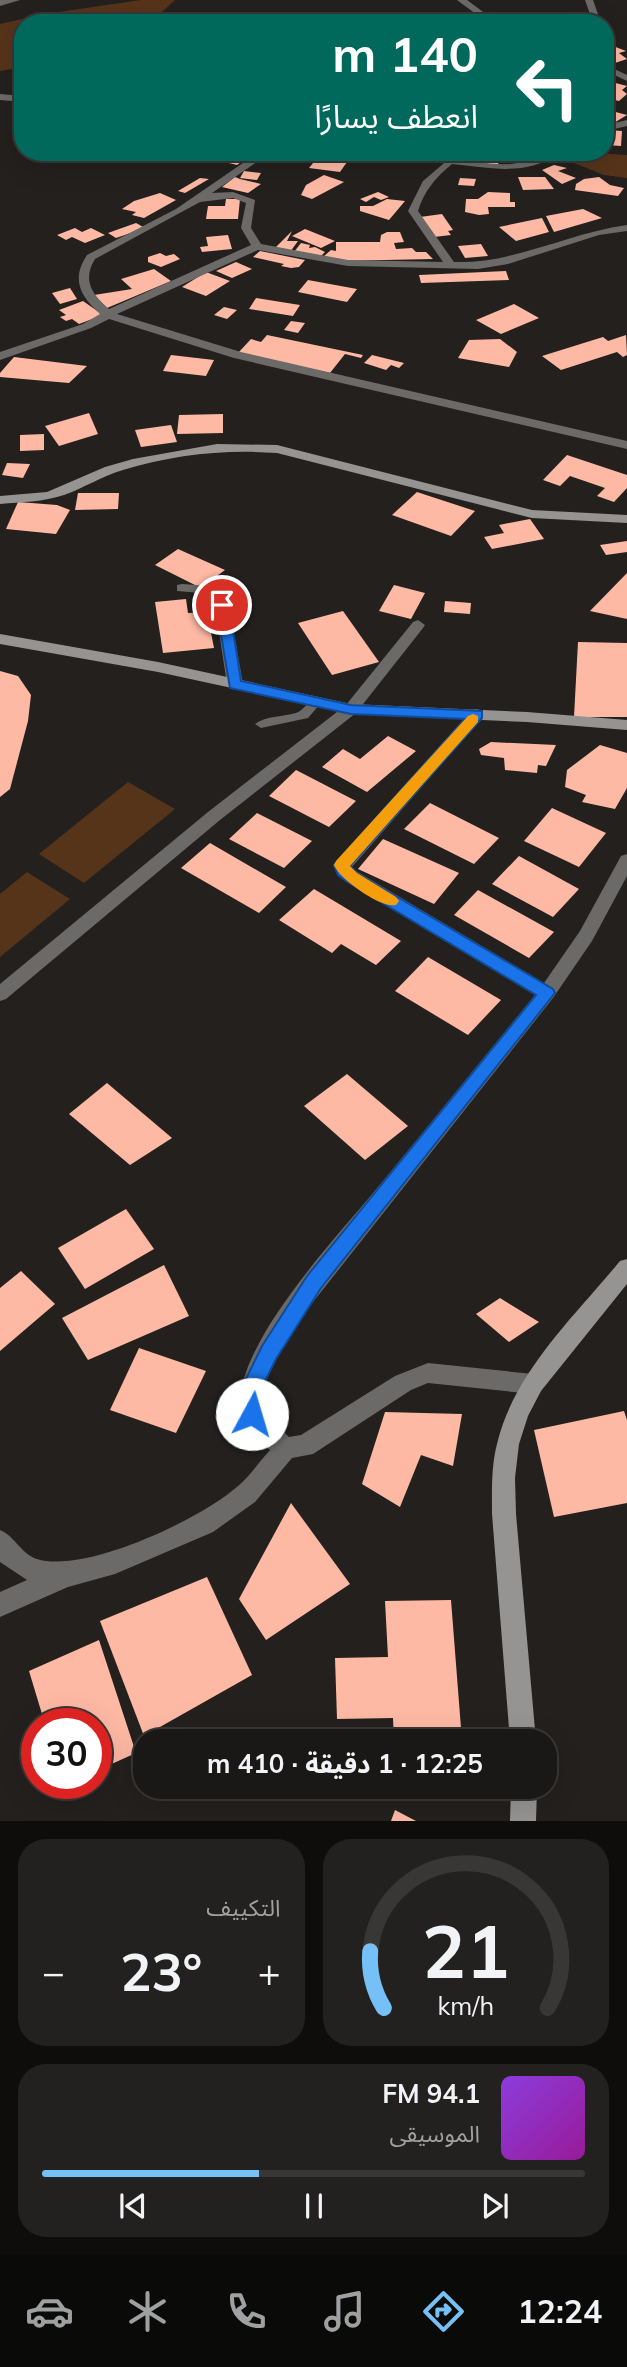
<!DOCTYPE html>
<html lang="ar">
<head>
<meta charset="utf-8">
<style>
  body { margin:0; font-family:Mulish,"Noto Sans Arabic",sans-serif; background:#23211f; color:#f1f3f6; direction:rtl; height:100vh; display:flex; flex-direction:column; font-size:26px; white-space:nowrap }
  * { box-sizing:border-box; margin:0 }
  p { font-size:23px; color:#9fa0a1 }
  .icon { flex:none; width:38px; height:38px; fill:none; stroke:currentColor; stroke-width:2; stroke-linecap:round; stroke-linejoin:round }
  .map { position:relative; height:1821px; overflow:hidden; direction:ltr }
  .details { display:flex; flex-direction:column; gap:18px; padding:18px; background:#0e0d0c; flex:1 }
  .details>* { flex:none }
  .top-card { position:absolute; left:14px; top:14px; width:600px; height:147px; border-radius:28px; box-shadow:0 7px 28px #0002,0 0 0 2px #383735; direction:rtl; background:#00695c; color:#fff; overflow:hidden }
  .speed { position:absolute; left:21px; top:1708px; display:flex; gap:14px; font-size:35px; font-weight:700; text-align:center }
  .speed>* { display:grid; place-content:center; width:91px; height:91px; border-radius:50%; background:#1a1816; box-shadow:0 7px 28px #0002,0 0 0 2px #383735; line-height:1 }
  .speed .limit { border:10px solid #d22; background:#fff; color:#111 }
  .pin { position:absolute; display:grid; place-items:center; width:60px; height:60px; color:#fff; margin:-30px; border:4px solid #fff; border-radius:50%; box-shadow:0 2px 7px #0007 }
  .me { position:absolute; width:77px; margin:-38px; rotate:6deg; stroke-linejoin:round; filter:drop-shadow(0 0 5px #0008) }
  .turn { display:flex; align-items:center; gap:24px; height:147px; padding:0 21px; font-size:32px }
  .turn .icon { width:91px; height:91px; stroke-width:2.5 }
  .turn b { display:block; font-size:49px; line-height:60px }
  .big { font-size:52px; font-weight:700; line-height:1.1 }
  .details .card { flex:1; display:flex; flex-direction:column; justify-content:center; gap:10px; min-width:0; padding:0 24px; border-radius:28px; background:#23211f }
  .details .dial { align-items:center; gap:0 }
  .dial svg { height:182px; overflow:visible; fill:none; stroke:#383735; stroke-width:7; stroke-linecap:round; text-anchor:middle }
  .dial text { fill:#f1f3f6; stroke:none }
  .song { display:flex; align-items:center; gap:21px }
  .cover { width:84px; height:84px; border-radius:10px; background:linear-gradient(135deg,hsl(270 70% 55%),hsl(300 70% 35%)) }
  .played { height:7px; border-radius:4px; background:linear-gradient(90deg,#75c0f6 40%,#383735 40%) }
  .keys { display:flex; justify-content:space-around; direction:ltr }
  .heat { display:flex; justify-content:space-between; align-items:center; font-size:38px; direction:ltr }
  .details .tiles { flex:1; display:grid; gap:18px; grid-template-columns:1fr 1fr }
  .card:last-child { grid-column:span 2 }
  .trip { position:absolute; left:133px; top:1729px; width:424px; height:70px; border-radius:28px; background:#1a1816; box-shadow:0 7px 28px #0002,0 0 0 2px #383735; font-weight:700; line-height:70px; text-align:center; direction:rtl }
  .tabs { display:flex; height:112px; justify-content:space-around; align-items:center; background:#0a0a09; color:#9fa0a1 }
  .tabs .icon { width:49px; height:49px }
  .tabs .active { color:#75c0f6 }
  .tabs b { font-size:32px; color:#f1f3f6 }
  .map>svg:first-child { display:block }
</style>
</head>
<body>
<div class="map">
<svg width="627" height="1821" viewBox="0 0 627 1821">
  <rect width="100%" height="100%" fill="#23201e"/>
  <!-- green -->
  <g fill="#56341a">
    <path d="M141,0H175L150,23H23V67L0,71V24L45,14Z"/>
    <path d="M579,152L627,155V178L604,175L574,163L571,156Z"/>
    <path d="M128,782L175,809L84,883L39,854Z"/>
    <path d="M27,872L70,899L0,957V894Z"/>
  </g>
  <!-- building -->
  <g fill="#feb9a4">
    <path d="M613,46L626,51L619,53L627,59L612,64L606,62V49Z"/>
    <path d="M608,81L627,86L622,90L627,94L619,101L606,98Z"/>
    <path d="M612,111L627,115L614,123L606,124Z"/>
    <path d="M608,130L622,131L621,146L606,145V132Z"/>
    <path d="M234,152H254L237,165L221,161Z"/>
    <path d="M322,152H354L340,172L309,168Z"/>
    <path d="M378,152H399L375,162L364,158Z"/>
    <path d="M469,152H511L505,163L499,162L497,166L466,159Z"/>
    <path d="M554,165L567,168L558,171L576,178L562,184L542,170Z"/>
    <path d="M244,171L261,173L257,180L240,178Z"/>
    <path d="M324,175L344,182L312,199L301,195L306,185Z"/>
    <path d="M235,177L240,179L261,184L248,193L222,187Z"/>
    <path d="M518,177H545L554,189L523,190Z"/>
    <path d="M599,177L610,185L624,188L618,196L575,190L576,184L584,179Z"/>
    <path d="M200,178L209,179L185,193L178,191Z"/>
    <path d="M460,178L476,179L474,186L458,185Z"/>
    <path d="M378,192L389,197L381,200L374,197L366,202L360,199Z"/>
    <path d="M488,192L510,193V202H515V207H488L489,214L479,215L465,212L466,199H478Z"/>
    <path d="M160,193L176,200L144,218L132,215L136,212L122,209L134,201Z"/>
    <path d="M226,199H240L238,219H206L208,206H225Z"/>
    <path d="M387,199L405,201L389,220L360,211V206H373Z"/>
    <path d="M583,209L602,218L554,232L546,216Z"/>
    <path d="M442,214L453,230L448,231L451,235L434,237L420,217Z"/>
    <path d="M542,218L549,232L516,241L499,227Z"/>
    <path d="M136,223L145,228L116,238L108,233Z"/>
    <path d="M75,228L82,232L91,228L105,235L85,243L72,237L66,240L57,235Z"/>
    <path d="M305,229L335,241L321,248L292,236Z"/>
    <path d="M292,231L287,241H298L290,252L274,249Z"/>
    <path d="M387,232H400L404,242L394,243L396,249L412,248L416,252H426L433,259L336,261L323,257L331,250L336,251V242H380L381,235Z"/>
    <path d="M228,235L232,249L202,252L200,247L208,246L206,237Z"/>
    <path d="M301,243L310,245L309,248L315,247L325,252L321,256L294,252Z"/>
    <path d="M481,244L488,256L465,258L458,246Z"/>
    <path d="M260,251L305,260L299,267L291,268L281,266L284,264L253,257Z"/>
    <path d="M160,253L166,256L174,254L180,259L161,267L148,262V257Z"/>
    <path d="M236,262L252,269L232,278L216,271Z"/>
    <path d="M154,269L171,281L107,308L94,295L132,289L121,279Z"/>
    <path d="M506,271L509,280L421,283L419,275Z"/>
    <path d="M206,272L230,281L206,296L182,287Z"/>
    <path d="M308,280L357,289L347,302L298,292Z"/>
    <path d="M70,288L77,299L60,304L52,293Z"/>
    <path d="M256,298L300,305L293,316L249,309Z"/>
    <path d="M83,301L103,315L79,324L72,319L66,321L60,317L66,315L59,310Z"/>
    <path d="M514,304L539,318L501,334L476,320Z"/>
    <path d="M224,307L237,310L227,319L214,315Z"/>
    <path d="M291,321L305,323L298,333L284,330Z"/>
    <path d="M267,335L363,355L361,358L345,354L330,373L238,353L251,339L261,342Z"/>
    <path d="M626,335L627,355L623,357L617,352L561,370L542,356L603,337L608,341Z"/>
    <path d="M500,339L517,352L509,367L458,358L469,340Z"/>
    <path d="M171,355L214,360L206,376L163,371Z"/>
    <path d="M372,355L404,363L399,368L391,365L386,370L364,363Z"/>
    <path d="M14,357L87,366L69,383L0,377V373Z"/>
    <path d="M89,413L98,434L59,446L45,426Z"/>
    <path d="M223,414V433L177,434L179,415Z"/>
    <path d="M171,425L177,442L141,447L135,430Z"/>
    <path d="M44,434V450L20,451V435Z"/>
    <path d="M567,455L627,475V488L614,502L597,496L605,488L570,476L560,486L543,480Z"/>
    <path d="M7,463L30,464L23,478L2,475Z"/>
    <path d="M417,492L475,511L451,536L392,515Z"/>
    <path d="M78,493H119L118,509L75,510Z"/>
    <path d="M18,502L57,505L70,510L56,534L6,529Z"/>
    <path d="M530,519L544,539L492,549L484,537L504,533L499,525Z"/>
    <path d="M627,541V552L606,555L600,545Z"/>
    <path d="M178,549L225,570L201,588L155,565Z"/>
    <path d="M627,573V619L590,611Z"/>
    <path d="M394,585L425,593L411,619L379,611Z"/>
    <path d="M186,599L188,613L207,612L214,648L163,653L155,602Z"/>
    <path d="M445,601L471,603L470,614L444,612Z"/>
    <path d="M343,611L379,662L332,675L298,623Z"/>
    <path d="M578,642L627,643V717H574Z"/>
    <path d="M0,671L18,676L31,695L28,721L10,789L0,797Z"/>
    <path d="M388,736L416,751L367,792L322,767L343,749L360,759Z"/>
    <path d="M491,742L556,745L546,766L538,765L537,773L505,770L504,758L481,755L479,749Z"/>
    <path d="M600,745L627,753V788L615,809L582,802L586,795L565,787L567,770Z"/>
    <path d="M296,770L356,801L329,827L269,796Z"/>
    <path d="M430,803L499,838L474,864L404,829Z"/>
    <path d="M552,808L606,833L579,867L524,841Z"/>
    <path d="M257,813L312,841L284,868L229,839Z"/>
    <path d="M383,839L459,873L434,904L358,869Z"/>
    <path d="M210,843L286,887L259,913L181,868Z"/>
    <path d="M519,856L579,889L553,917L492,884Z"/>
    <path d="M314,889L401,941L376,965L341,944L332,953L279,920Z"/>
    <path d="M478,890L554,932L529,958L454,915Z"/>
    <path d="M428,957L501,1000L468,1035L395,991Z"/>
    <path d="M347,1074L408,1126L365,1160L304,1106Z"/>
    <path d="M107,1083L172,1138L130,1165L69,1114Z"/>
    <path d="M126,1209L154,1249L85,1289L58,1248Z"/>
    <path d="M164,1265L189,1316L88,1360L62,1318Z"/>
    <path d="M21,1271L55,1304L0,1351V1288Z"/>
    <path d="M500,1298L539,1322L509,1342L476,1314Z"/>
    <path d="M139,1348L206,1371L176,1433L110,1410Z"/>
    <path d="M624,1411L627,1420V1503L554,1517L534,1430Z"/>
    <path d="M385,1412L462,1414L453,1466L421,1455L400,1507L362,1484Z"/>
    <path d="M291,1503L350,1584L266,1640L239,1599Z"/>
    <path d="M207,1577L252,1675L144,1736L100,1621Z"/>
    <path d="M451,1600L462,1741H394L393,1718L337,1719L335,1658L388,1657L385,1601Z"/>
    <path d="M99,1640L136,1753L96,1771V1724H45L29,1671Z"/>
    <path d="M395,1810L416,1821H391Z"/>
  </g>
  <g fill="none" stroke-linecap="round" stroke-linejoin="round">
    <!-- lane -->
    <path fill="#6b6a69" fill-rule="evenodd" d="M315,699L321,703L308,718L261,728L255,724C265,716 282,717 296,713C304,710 307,702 315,699Z"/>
    <!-- street -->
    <g fill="#6b6a69" fill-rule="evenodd">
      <path d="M0,0H20L0,6Z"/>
      <path d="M457,0H467L498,23H488Z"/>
      <path d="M585,0H593L601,23H593Z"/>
      <path d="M606,65L627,75V81L606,71Z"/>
      <path d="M0,94L23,96V102L0,100Z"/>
      <path d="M627,120V126L606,131V125Z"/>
      <path d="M259,152H271L212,193L233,192L255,200L251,228L261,244L348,260L443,262L408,211L423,181L450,158C470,159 490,166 511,164C528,162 542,152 559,152C527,178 489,167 452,164C436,177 424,191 418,211L454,262C514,264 568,233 627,225V231L599,235L508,264L478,269L348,266L258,250L117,314L241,352L627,441V449L234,358L109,319L91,328L0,360V352L83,324L100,314C80,296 71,279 87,255L176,209ZM233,198L246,203L241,228L251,245L109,309C92,295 82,280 95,259L200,202Z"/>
      <path d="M182,584L210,586L229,605L243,684L240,687L235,689L227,684L215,606L201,593L177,591V585Z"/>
      <path d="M418,620L425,625L423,628L356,713L220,820L6,999L0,1001V984L208,812L346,705L413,622Z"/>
      <path d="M477,709L485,714L482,718L351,868L544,983L580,931L621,856L627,854V876L592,941L553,998L302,1316C282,1346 260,1376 263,1413L289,1437L301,1435L395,1376L428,1363L533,1374L541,1377L544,1384L541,1391L533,1394L428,1383L411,1390L313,1454L292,1458L255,1502L213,1532L115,1574L68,1587L0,1617V1592L27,1580L0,1562V1530C15,1536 21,1554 37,1559C85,1574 201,1519 238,1486C250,1476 259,1462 270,1450C252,1437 237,1420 240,1397C248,1329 340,1234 383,1181C434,1119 484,1057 535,995L345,881L338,875L333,865L472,710Z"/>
    </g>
    <!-- secondary -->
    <g fill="#959492" fill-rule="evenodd">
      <path d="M217,444L277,445L532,510L627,515V523L532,518L277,453C224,449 173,455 123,470C102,476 84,488 64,495C43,502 22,502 0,504V496L47,492L105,467L133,459Z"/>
      <path d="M0,634L158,662L351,704L527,712L627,720V730L527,722L351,714L158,672L0,644Z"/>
      <path d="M627,1259V1284L541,1391L528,1416L519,1444L515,1478L516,1514L536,1741H510L492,1514C492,1490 491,1467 497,1444C514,1372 574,1317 620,1261Z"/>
      <path d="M511,1787H537L536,1821H510Z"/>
    </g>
  </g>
  <!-- route -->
  <path fill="#1a73e8" stroke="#114b97" stroke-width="2" d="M222,601L229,605L241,681L351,705L482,711V718L350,866L357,873L553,989L555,993L321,1288L276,1359L262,1387V1414L259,1421L252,1424L245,1421L242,1414V1387L262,1346L307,1276L536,995L346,881L338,875L334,865L465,719L351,714L230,688L216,605Z"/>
  <!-- slow -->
  <path fill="#f59e0b" d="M473,714L478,716V722L350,866L357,873L396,897L399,901L396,905C382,909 339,879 334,865L336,861L468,716Z"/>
</svg>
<div class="speed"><div class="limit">30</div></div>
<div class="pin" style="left:222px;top:605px;background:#d93025"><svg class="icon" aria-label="arrive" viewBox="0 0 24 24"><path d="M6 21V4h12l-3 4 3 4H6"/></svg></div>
<svg class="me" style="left:252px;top:1414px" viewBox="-20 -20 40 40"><circle r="19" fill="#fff"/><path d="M0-13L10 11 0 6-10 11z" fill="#1a73e8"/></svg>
<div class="trip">12:25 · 1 دقيقة · 410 m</div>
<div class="top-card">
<div class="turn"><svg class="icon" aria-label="left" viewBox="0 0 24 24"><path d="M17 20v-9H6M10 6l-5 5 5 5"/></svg><div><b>140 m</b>انعطف يسارًا</div></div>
</div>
</div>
<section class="details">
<div class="tiles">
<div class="card dial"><svg viewBox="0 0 100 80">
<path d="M14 69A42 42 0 1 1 86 69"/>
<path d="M14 69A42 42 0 0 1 8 44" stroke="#75c0f6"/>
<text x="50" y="56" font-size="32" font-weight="700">21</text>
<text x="50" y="72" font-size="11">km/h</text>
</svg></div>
<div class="card"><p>التكييف</p>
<div class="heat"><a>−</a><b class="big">23°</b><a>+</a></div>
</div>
<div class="card">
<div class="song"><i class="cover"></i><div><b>94.1 FM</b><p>الموسيقى</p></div></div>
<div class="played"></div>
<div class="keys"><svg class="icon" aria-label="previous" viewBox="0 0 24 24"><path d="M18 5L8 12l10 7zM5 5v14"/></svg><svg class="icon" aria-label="pause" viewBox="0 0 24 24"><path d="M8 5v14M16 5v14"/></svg><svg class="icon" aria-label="next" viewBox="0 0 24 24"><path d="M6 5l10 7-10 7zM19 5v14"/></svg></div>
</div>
</div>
</section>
<nav class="tabs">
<b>12:24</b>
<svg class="icon active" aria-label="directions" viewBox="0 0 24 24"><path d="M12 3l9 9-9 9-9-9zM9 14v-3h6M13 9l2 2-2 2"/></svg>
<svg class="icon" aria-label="music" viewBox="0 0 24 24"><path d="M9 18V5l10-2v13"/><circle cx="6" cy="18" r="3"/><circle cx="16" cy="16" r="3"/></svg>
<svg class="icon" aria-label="phone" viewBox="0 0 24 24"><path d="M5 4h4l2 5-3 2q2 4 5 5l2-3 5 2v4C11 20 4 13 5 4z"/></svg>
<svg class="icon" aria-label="climate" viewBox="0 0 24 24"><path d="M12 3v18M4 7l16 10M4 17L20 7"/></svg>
<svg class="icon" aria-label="car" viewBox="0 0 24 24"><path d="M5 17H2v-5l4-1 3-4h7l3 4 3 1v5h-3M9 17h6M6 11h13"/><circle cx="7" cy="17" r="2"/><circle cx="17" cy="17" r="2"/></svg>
</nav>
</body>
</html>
